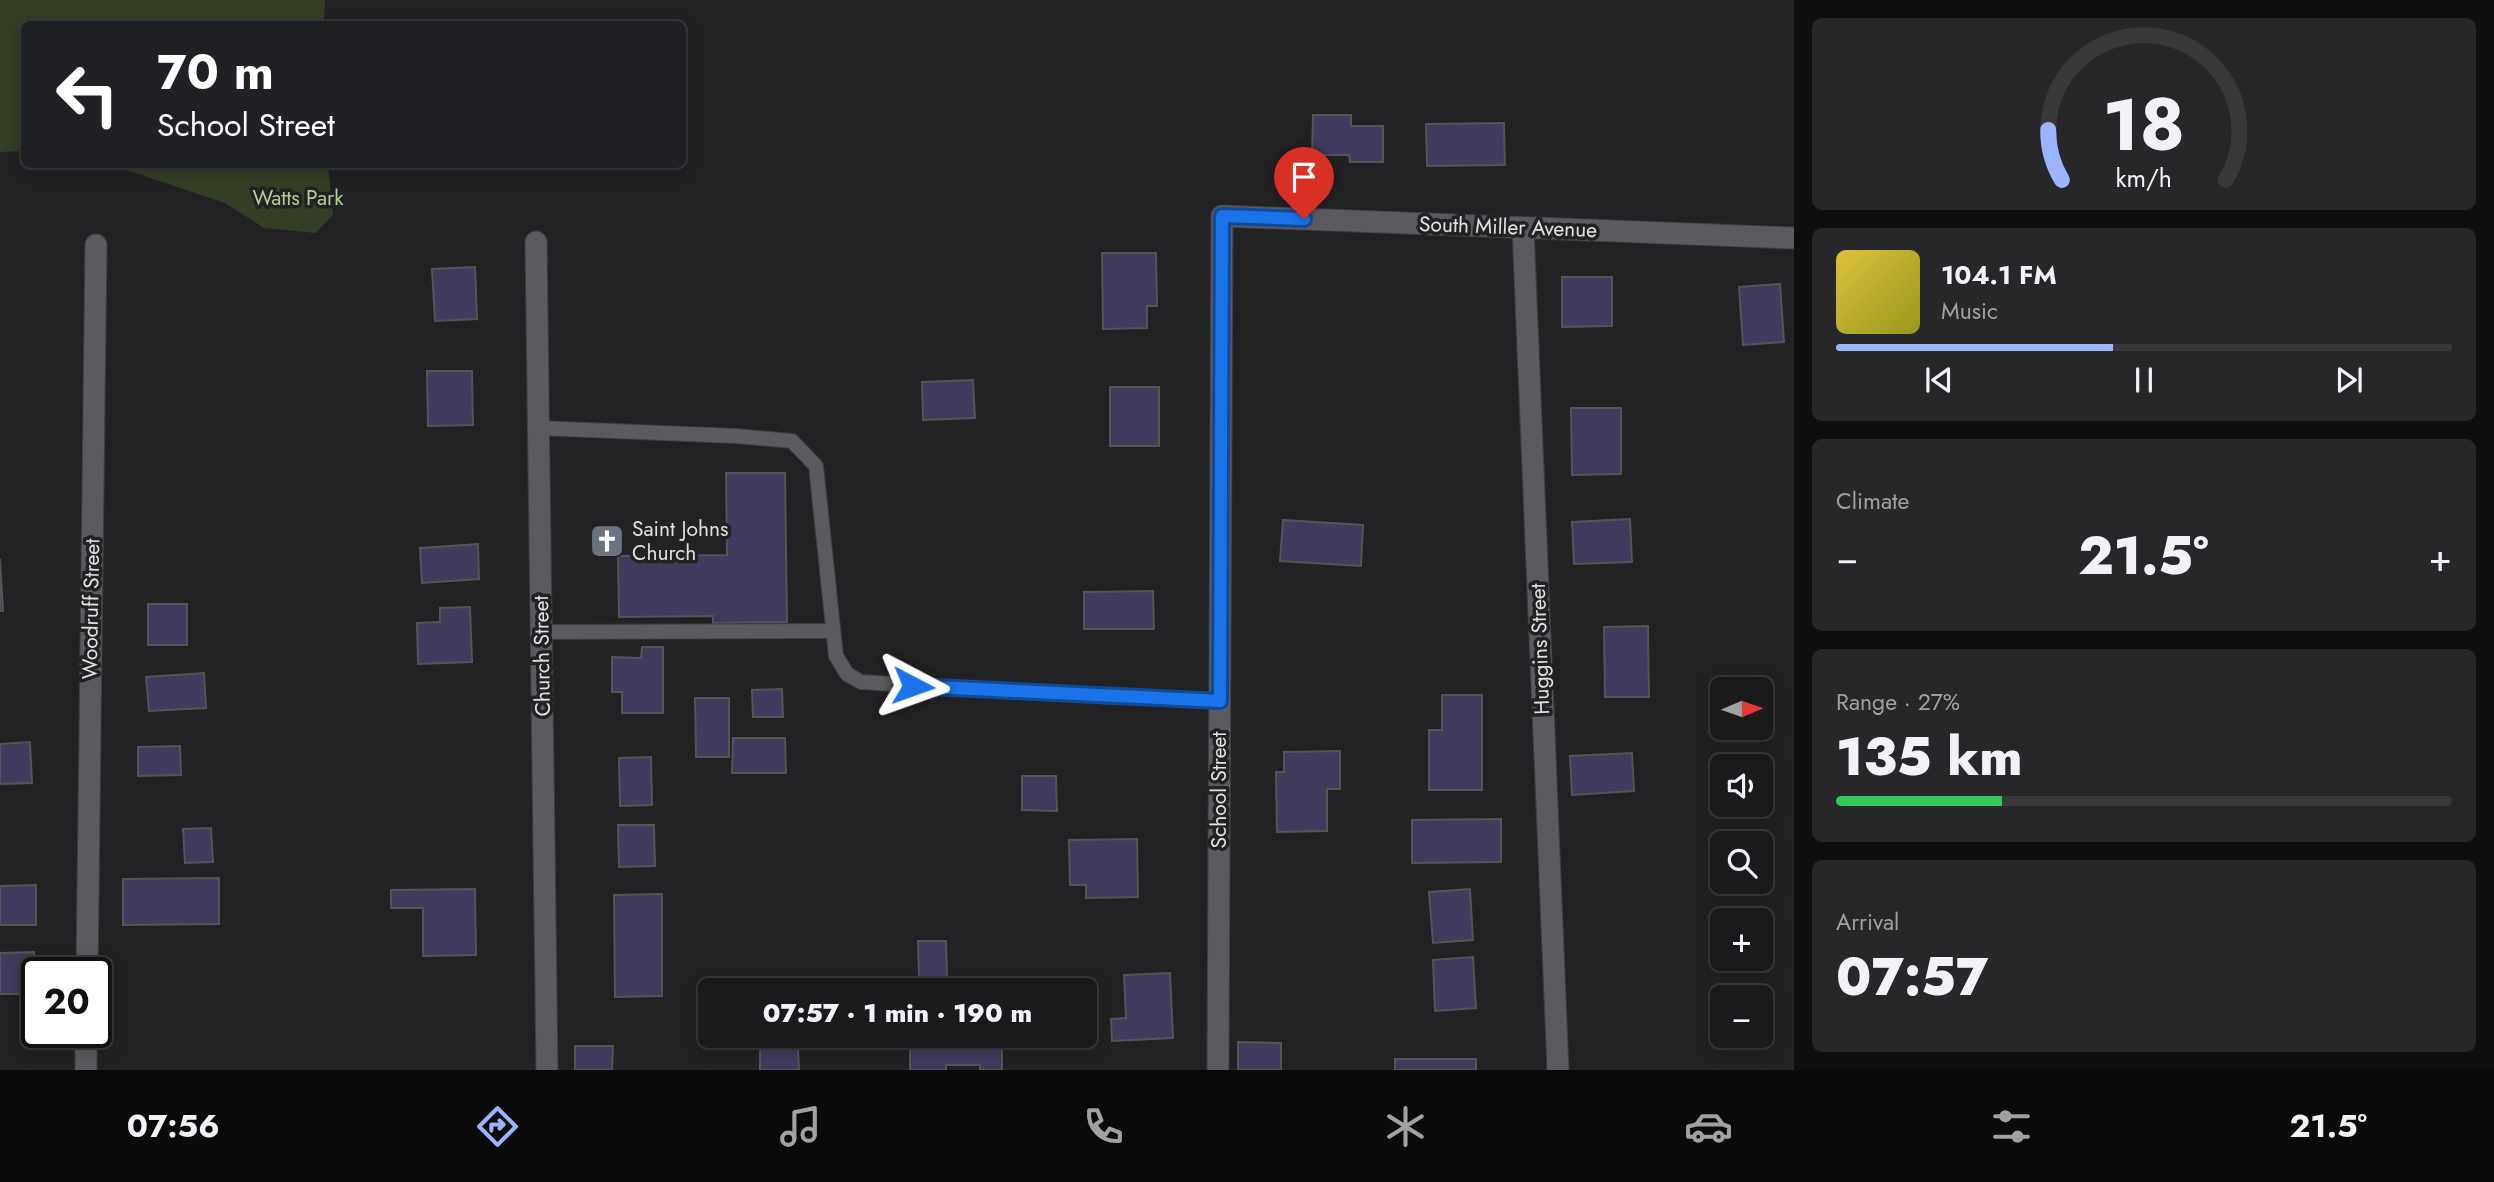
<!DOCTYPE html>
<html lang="en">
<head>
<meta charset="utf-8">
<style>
  body { margin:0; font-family:Jost,sans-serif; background:#272729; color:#f1f3f6; height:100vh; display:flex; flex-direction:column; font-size:26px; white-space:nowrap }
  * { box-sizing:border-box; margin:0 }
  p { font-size:23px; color:#9fa1a3 }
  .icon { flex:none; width:38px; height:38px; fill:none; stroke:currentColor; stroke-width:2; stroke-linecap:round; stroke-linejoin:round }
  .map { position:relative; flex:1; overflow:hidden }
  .panel { display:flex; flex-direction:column; gap:18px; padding:18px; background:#0e0e0f; width:700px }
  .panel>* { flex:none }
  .guide { position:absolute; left:21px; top:21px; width:665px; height:147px; border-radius:10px; box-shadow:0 4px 18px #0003,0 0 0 2px #38383b; background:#202124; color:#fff; overflow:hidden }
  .needle { width:46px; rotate:88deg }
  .tools { position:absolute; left:1710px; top:677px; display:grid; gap:14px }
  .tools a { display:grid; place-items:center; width:63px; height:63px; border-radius:10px; background:#1a1a1c; box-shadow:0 4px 18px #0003,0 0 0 2px #38383b; font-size:35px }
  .speed { position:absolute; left:21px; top:957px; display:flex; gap:14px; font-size:35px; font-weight:700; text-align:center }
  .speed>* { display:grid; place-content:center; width:91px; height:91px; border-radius:50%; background:#1a1a1c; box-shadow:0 4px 18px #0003,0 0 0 2px #38383b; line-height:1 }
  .speed .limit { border:4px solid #111; border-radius:10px; background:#fff; color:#111 }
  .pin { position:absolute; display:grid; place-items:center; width:60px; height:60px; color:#fff; margin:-72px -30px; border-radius:50% 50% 50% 0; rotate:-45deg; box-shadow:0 0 7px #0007 }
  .pin .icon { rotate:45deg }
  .me { position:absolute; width:77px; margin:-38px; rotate:94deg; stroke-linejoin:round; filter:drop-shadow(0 0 5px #0008) }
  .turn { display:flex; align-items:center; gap:24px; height:147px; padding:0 21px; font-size:32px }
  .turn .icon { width:91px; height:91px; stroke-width:2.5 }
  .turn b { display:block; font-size:49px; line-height:60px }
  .big { font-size:52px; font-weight:800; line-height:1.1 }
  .panel .card { flex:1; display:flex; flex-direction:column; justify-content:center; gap:10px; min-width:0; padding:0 24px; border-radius:10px; background:#272729 }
  .panel .dial { align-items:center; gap:0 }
  .dial svg { height:182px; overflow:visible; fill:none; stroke:#38383b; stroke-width:7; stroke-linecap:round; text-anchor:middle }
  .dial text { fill:#f1f3f6; stroke:none }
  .song { display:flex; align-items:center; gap:21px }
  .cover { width:84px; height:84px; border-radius:10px; background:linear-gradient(135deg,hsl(50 70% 55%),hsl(60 70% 35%)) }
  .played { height:7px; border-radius:4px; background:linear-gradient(90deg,#9cb4fd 45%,#38383b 45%) }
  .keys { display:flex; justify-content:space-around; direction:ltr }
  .heat { display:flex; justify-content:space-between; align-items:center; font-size:38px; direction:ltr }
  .charge { height:10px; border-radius:5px; background:linear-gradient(90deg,#34c759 27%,#38383b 0) }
  .trip { position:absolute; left:698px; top:978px; width:399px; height:70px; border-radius:10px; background:#1a1a1c; box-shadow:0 4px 18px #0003,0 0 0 2px #38383b; font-weight:800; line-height:70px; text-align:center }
  .tab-bar { display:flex; height:112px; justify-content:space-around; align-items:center; background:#0a0a0b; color:#9fa1a3 }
  .tab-bar .icon { width:49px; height:49px }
  .tab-bar .active { color:#9cb4fd }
  .tab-bar b { font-size:32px; color:#f1f3f6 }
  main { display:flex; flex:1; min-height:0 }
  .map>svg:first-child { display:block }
</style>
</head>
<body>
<main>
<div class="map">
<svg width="1794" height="1070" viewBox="0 0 1794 1070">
  <rect width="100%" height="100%" fill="#222225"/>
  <!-- green -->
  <g fill="#333e24">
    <path d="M0,0H325L324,24H24V151L0,152Z"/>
    <path d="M112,165H328L333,215L316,233L264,228L225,203Z"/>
  </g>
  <!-- building -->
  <g fill="#413a5c" stroke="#545457" stroke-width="2">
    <path d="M1313,115H1351V126H1383V162H1350L1349,155H1312Z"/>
    <path d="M1504,123L1505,165L1427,166L1426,124Z"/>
    <path d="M1102,253H1156L1157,306H1147V328L1103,329Z"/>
    <path d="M475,267L477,319L435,321L432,269Z"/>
    <path d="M1562,277H1612V326L1562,327Z"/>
    <path d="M1780,284L1784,342L1743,345L1739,287Z"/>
    <path d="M427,371H472L473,425L428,426Z"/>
    <path d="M973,380L975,418L923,420L922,382Z"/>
    <rect x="1110" y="387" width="49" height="59"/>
    <path d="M1571,408H1621V474L1572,475Z"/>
    <path d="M726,473H785L787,622L713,623V616L619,617L618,556L727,555Z"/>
    <path d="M1630,519L1632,562L1574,564L1572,522Z"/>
    <path d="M1283,520L1363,525L1361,566L1280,561Z"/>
    <path d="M478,544L479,579L422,583L420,548Z"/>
    <path d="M0,559L3,611H0Z"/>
    <path d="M1153,591L1154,629H1084V592Z"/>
    <rect x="148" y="604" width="39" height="41"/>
    <path d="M470,607L472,662L418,664L417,623L440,622V608Z"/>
    <path d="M1648,626L1649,697H1605L1604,627Z"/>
    <path d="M642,647H663V713H622V692H612V657L641,658Z"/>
    <path d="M204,673L206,708L149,711L146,677Z"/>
    <path d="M782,689L783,717H753L752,690Z"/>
    <path d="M1442,695H1482V790H1429V730H1442Z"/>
    <path d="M695,698H729V757H696Z"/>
    <path d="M733,738H785L786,773H732Z"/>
    <path d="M30,742L32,783L0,784V744Z"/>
    <path d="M180,746L181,775L138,776V747Z"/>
    <path d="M1340,751V789H1327V831L1277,832L1276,772H1284V752Z"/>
    <path d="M1632,753L1634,791L1572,795L1570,756Z"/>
    <path d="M651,757L652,805L620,806L619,758Z"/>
    <path d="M1022,776H1056L1057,811L1022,810Z"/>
    <path d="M1501,819V862L1412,863V820Z"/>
    <path d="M618,825H654L655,866L619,867Z"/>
    <path d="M211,828L213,862L185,863L183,829Z"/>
    <path d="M1137,839L1138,897L1086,898V885H1070L1069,840Z"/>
    <path d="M219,878V924L123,925V879Z"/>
    <path d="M36,885V925H0V886Z"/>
    <path d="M475,889L476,955L423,956V908H391V890Z"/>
    <path d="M1470,889L1473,940L1433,943L1429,892Z"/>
    <path d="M662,894V996L615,997L614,895Z"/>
    <path d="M918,941H946L947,978H919Z"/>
    <path d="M34,952L35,994H0V953Z"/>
    <path d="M1473,957L1476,1008L1435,1011L1433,960Z"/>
    <path d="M1170,973L1173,1038L1112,1041L1111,1019L1126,1018L1124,975Z"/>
    <path d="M910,1036H1002V1070H980V1065H946V1070H910Z"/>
    <path d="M1238,1042L1281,1043V1070H1238Z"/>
    <path d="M575,1046H613L612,1070H575Z"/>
    <path d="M798,1048L799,1070H760V1049Z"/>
    <rect x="1395" y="1059" width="81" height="11"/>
  </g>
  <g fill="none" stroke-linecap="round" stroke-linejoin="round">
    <!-- lane casing -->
    <g stroke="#3f3f41" stroke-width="16">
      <g id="lane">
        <path d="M539,428L736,436L792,441L816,466L836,656L847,674L861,682L1072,695L1220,701"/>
        <path d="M542,632L833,631"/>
      </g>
    </g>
    <!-- street casing -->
    <g stroke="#3f3f41" stroke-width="23">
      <g id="street">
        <path d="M1523,228L1558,1070"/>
        <path d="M536,242L547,1070"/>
        <path d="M87,973L96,245"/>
        <path d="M86,1070V1032"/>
        <path d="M1218,1070L1222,216L1794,238"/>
      </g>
    </g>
    <!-- lane -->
    <use href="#lane" stroke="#5b5a5e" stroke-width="14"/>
    <!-- street -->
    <use href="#street" stroke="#5b5a5e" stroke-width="21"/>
  </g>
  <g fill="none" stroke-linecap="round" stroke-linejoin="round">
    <!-- route casing -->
    <g stroke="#114b97" stroke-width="18">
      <path id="route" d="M913,686L1220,701L1222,216L1304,219"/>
    </g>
    <!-- route -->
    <use href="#route" stroke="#1a73e8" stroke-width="12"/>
  </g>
  <!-- icons -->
  <defs>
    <g id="church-square" transform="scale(1.75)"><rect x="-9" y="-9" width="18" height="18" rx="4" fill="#6b7280" stroke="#222225"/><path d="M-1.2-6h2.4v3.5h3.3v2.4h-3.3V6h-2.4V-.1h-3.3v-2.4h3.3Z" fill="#fff"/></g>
  </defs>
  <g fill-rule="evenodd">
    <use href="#church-square" x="607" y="541"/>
  </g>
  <g text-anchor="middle" stroke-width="7" stroke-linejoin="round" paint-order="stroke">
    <!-- park labels -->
    <g font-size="21" fill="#b3ce90" stroke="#222225">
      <text x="298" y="205">Watts Park</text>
    </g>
    <!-- street labels -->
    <g font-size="21" fill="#e1e1e3" stroke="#222225">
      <text transform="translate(1508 227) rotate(2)" y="7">South Miller Avenue</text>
      <text transform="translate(91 609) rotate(-89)" y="7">Woodruff Street</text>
      <text transform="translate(1540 649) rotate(-92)" y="7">Huggins Street</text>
      <text transform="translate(542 656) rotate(-91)" y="7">Church Street</text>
      <text transform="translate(1219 790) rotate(-90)" y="7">School Street</text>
    </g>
    <!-- poi labels -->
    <g font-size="21" fill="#e1e1e3" stroke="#222225" text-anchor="start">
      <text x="632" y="536">Saint Johns<tspan x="632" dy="24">Church</tspan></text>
    </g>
  </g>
</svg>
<div class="tools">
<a><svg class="needle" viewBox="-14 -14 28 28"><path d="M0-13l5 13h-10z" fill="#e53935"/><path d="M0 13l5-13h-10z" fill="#9fa1a3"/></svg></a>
<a><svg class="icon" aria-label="sound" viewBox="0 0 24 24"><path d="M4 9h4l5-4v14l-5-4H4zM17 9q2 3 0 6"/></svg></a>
<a><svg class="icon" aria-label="search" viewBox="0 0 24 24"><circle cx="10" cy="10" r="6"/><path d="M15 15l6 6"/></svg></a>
<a>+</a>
<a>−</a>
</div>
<div class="speed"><div class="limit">20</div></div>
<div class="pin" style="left:1304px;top:219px;background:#d93025"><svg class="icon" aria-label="arrive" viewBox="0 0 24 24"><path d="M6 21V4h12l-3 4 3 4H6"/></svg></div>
<svg class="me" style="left:913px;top:686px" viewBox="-20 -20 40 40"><path d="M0-17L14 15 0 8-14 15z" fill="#1a73e8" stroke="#fff" stroke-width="4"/></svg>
<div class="trip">07:57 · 1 min · 190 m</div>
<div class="guide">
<div class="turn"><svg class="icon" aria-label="left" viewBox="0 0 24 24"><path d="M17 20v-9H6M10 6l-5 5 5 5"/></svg><div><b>70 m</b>School Street</div></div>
</div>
</div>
<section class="panel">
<div class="card dial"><svg viewBox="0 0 100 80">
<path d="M14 69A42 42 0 1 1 86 69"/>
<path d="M14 69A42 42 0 0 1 8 47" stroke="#9cb4fd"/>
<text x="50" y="56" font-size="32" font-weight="700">18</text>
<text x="50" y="72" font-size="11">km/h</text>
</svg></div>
<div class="card">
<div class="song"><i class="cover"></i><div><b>104.1 FM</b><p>Music</p></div></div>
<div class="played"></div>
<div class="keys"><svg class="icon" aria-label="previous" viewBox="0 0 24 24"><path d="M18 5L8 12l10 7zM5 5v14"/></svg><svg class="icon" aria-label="pause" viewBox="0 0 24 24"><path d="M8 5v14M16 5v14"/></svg><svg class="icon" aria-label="next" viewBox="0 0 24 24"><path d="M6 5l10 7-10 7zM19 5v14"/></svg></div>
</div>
<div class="card"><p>Climate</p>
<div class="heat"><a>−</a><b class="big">21.5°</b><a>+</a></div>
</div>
<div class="card"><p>Range · 27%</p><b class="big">135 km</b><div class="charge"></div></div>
<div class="card"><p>Arrival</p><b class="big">07:57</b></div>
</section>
</main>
<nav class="tab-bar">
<b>07:56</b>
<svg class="icon active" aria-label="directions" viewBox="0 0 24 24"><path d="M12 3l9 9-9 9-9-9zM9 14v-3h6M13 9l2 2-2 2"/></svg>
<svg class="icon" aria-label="music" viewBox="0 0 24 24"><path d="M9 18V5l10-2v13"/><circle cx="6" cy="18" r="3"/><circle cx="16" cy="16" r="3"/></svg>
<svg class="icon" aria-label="phone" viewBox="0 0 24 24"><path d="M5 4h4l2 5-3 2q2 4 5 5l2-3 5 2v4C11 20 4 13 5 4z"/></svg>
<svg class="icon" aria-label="climate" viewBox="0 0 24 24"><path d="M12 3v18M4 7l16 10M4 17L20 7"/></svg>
<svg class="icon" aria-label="car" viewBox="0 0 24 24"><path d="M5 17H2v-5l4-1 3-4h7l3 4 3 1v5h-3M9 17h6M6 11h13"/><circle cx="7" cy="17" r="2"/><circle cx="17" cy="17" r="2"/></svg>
<svg class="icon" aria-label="filters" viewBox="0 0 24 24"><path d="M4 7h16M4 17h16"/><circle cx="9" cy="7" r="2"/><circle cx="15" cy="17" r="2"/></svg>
<b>21.5°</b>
</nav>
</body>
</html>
